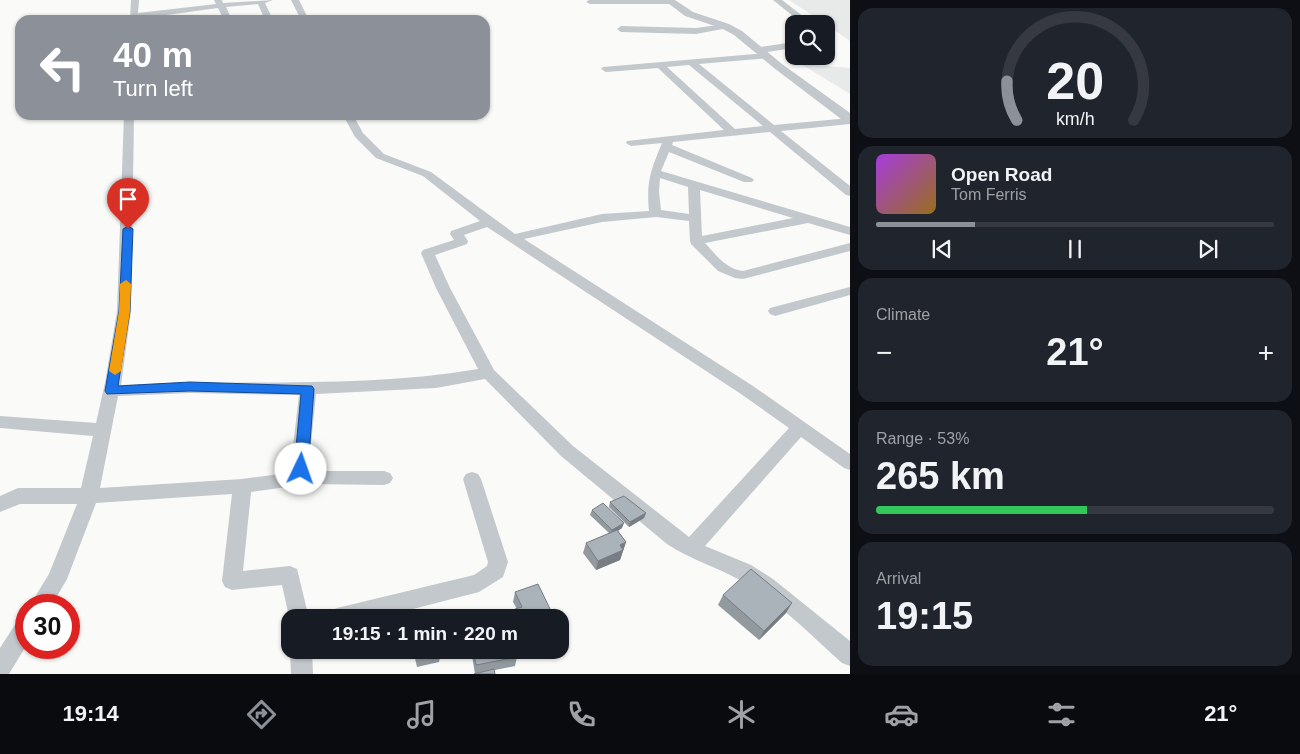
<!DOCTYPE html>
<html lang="en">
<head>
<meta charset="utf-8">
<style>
  body { margin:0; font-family:Helvetica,sans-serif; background:#20242c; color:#f1f3f6; height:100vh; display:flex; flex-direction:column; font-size:19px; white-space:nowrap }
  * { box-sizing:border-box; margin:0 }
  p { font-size:16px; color:#9ea1a6 }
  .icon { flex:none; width:28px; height:28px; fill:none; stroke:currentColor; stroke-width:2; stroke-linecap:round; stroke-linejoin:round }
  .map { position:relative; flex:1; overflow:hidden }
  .side { display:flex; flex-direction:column; gap:8px; padding:8px; background:#0d0f14; width:450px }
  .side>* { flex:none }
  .banner { position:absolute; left:15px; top:15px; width:475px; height:105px; border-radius:15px; box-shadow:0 1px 4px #0004; background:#8c9099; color:#fff; overflow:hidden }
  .tools { position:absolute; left:785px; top:15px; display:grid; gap:10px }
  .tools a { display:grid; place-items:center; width:50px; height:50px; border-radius:10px; background:#171b24; box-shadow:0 1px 4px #0004; font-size:25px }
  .speed { position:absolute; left:15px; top:594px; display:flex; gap:10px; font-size:25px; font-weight:700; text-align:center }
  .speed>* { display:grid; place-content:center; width:65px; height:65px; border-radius:50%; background:#171b24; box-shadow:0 1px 4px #0004; line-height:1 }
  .speed .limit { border:8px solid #d22; background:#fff; color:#111 }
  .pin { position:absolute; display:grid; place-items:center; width:42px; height:42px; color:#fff; margin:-51px -21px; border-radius:50% 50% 50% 0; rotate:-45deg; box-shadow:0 0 5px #0007 }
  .pin .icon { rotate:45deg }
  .me { position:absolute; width:55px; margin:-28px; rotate:3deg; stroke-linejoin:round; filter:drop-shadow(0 0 4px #0008) }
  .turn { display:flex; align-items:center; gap:18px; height:105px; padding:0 15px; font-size:22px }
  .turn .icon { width:65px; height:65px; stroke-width:2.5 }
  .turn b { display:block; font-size:35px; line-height:42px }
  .big { font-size:38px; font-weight:700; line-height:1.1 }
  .side .tile { flex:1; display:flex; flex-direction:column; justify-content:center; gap:8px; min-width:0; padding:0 18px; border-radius:15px; background:#20242c }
  .side .dial { align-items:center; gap:0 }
  .dial svg { height:130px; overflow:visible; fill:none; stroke:#363941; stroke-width:7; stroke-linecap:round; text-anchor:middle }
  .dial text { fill:#f1f3f6; stroke:none }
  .song { display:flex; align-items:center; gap:15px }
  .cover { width:60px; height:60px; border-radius:8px; background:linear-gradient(135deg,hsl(280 70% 55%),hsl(40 70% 35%)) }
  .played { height:5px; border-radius:2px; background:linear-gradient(90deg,#8c9099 25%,#363941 25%) }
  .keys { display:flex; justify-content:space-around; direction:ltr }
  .heat { display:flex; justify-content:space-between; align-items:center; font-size:28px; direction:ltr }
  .charge { height:8px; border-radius:4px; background:linear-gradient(90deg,#34c759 53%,#363941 0) }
  .trip { position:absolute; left:281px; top:609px; width:288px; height:50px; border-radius:15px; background:#171b24; box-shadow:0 1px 4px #0004; font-weight:700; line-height:50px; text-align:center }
  .dock { display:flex; height:80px; justify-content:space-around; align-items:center; background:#090b0e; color:#9ea1a6 }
  .dock .icon { width:35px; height:35px }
  .dock .on { color:#8c9099 }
  .dock b { font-size:22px; color:#f1f3f6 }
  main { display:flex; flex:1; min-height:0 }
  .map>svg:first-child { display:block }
</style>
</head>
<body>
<main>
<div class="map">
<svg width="850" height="674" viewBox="0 0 850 674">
  <rect width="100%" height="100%" fill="#fafaf8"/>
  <!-- built -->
  <g fill="#e8e9e9">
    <path d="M789,0H850V41L826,24Z"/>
    <path d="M801,64L850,68V94Z"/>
  </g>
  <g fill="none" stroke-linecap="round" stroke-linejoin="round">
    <!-- minor -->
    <g fill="#c3c8cc" fill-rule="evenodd">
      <path d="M131,0H139L138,13L216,4L214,0H222L223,3L273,0L265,3L273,20H265L258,4L226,7L232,20H224L218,8L130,20Z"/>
      <path d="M291,0H299L309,20H301Z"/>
      <path d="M589,0H673L676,2L672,4H590L586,2Z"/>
      <path d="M773,0H782L813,24H803Z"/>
      <path d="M725,24H728V28L696,34L621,32L617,29L621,26L696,28Z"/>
      <path d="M826,34L832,37V41L826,43Z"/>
      <path d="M794,42V48L760,53L756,50L760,47Z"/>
      <path d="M766,53L770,56L769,58L699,64L774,125L850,118V124L781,131L850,186V196L846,195L770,132L673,142L672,145L752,178L754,180L752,182H744L669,152L661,171L850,227V235L808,223L705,243C716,255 726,269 743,271L850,243V251L743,279L735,278L718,271L691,244L690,241L689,221L656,217L602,222L524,239L753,386L850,454V470L844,468L801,437L705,546L751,565L773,579L850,641V666L842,663C811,635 781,604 745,583C720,568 691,560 667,544L561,456L485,379L436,388L316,394L309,463L310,467L315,471H384L390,473L393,478L390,483L384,485L309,484L251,492L243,571L290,566L297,569L309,618H290V621L282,585L232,590L225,587L222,581L232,494L96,503L67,579L52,605H30L49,574L77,504H20L0,512V496L18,488H81L93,436L0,428V416L96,423L105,383L117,311L124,115H134L131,311L121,385C240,379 360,389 478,369L436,288L421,253L423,250L454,240L450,234L451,231L480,221L423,176L376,158L355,137L343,115H353L363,133L384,154L431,172L515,234L602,214L649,211C646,181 651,170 662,143L631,146L626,143L627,141L724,130L658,68L606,72L601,69L603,67ZM689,65L763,126L735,129L667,67ZM660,178L688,187L689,214L661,210L659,192ZM700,190L793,218L702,236ZM487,227L741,394L789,428L689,537L573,446L494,370L450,288L435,255L467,244L468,241L464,235ZM190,393L299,395L291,463L294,472L242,479L100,488L118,396Z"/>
      <path d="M850,287V295L775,316L770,314L768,311L770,308Z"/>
      <path d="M472,472L478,474L481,479L508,562L503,577L479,592L378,618H327L330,611L337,608L474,575L487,566L488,562L463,479L466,474Z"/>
      <path d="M26,617V646L9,674H0V648L18,620Z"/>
      <path d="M290,650H312L313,674H291Z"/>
    </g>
    <!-- tertiary -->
    <path fill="#c3c8cc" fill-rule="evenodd" d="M664,0H675L693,12L729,24L742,31L782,64L850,113V123L845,122L774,68L734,35L721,28L685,16Z"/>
  </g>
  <!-- wall -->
  <g fill="#929a9f">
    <path d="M610,502L646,513L644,518L629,527L609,507Z"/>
    <path d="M592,510L622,528L618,531L626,542L620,560L596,570L583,553L586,543L609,533L590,515Z"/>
    <path d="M515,592L551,611L559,618H514L515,609H517L513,602Z"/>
    <path d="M723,595L786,613L759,640L718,605Z"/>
    <path d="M413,650H462V652L440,657L439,662L417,667Z"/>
    <path d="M471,650H515L517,657L515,666L475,674Z"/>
  </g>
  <!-- shaded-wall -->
  <g fill="#777d82">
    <path d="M646,513L644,518L629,527L630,522Z"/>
    <path d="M624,523L622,528L611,535L612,530Z"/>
    <path d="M626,542L620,560L596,570L598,561L620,545Z"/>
    <path d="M792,603L786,613L759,640L764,631Z"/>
  </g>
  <!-- building -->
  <g fill="#aab3b9" stroke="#777d82">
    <path d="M624,496L646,513L630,522L610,502Z"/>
    <path d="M603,503L624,523L612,530L592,510Z"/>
    <path d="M617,530L626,542L620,545L623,550L598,561L586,543Z"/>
    <path d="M751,569L792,603L764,631L723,595Z"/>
    <path d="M538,584L551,611L555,609L559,618H519L515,609L522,607L515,592Z"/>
    <path d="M415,650H440L439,653L416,657Z"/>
    <path d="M473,650H515L517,657L476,665Z"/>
    <path d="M494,669L495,674H474Z"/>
  </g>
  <!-- route -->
  <path fill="#1a73e8" stroke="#114b97" d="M128,226L133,229L130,311L118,386L190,382L312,386L314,389L308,469L306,473L301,474L296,473L294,469L301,394L190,391L107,394L105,391L119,311L123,229Z"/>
  <!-- slow -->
  <path fill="#f59e0b" d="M126,280L131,284L130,311L121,371L115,375L109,371L119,311L120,284Z"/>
</svg>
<div class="tools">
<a><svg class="icon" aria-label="search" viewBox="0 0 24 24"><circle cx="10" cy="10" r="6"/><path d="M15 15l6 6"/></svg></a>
</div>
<div class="speed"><div class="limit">30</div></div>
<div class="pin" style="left:128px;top:229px;background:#d93025"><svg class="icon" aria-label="arrive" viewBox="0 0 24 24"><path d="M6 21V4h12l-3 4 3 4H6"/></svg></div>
<svg class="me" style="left:301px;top:469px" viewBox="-20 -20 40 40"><circle r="19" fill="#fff"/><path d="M0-13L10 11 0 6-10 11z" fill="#1a73e8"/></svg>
<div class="trip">19:15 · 1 min · 220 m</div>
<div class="banner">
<div class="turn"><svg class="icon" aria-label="left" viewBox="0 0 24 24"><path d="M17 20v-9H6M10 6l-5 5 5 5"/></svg><div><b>40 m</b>Turn left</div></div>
</div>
</div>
<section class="side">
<div class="tile dial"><svg viewBox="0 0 100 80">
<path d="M14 69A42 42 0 1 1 86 69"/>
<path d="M14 69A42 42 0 0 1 8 45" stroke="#8c9099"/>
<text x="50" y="56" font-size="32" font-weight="700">20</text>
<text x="50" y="72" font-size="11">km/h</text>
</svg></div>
<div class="tile">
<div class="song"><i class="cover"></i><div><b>Open Road</b><p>Tom Ferris</p></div></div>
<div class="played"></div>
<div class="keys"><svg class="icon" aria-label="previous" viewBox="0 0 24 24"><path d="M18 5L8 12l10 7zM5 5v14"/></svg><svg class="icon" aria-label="pause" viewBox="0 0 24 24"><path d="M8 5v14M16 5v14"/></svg><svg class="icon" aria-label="next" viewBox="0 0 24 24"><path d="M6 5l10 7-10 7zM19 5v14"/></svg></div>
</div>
<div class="tile"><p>Climate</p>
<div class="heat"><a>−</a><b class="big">21°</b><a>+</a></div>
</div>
<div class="tile"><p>Range · 53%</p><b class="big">265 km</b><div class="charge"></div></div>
<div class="tile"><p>Arrival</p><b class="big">19:15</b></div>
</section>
</main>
<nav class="dock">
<b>19:14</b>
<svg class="icon on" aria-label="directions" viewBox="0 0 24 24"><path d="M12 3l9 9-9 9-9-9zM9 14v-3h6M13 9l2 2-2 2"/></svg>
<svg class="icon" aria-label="music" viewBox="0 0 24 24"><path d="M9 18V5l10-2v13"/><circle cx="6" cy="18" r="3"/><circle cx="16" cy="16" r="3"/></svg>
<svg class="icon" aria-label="phone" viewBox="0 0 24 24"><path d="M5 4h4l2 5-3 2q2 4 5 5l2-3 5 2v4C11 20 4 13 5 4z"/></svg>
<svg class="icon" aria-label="climate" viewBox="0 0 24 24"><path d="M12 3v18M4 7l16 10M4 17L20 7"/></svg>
<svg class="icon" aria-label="car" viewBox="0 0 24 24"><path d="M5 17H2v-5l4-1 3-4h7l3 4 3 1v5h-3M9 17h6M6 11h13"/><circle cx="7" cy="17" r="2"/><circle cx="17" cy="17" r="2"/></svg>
<svg class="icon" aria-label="filters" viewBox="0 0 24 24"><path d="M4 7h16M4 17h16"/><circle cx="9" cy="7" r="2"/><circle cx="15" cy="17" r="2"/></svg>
<b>21°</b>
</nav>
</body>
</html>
